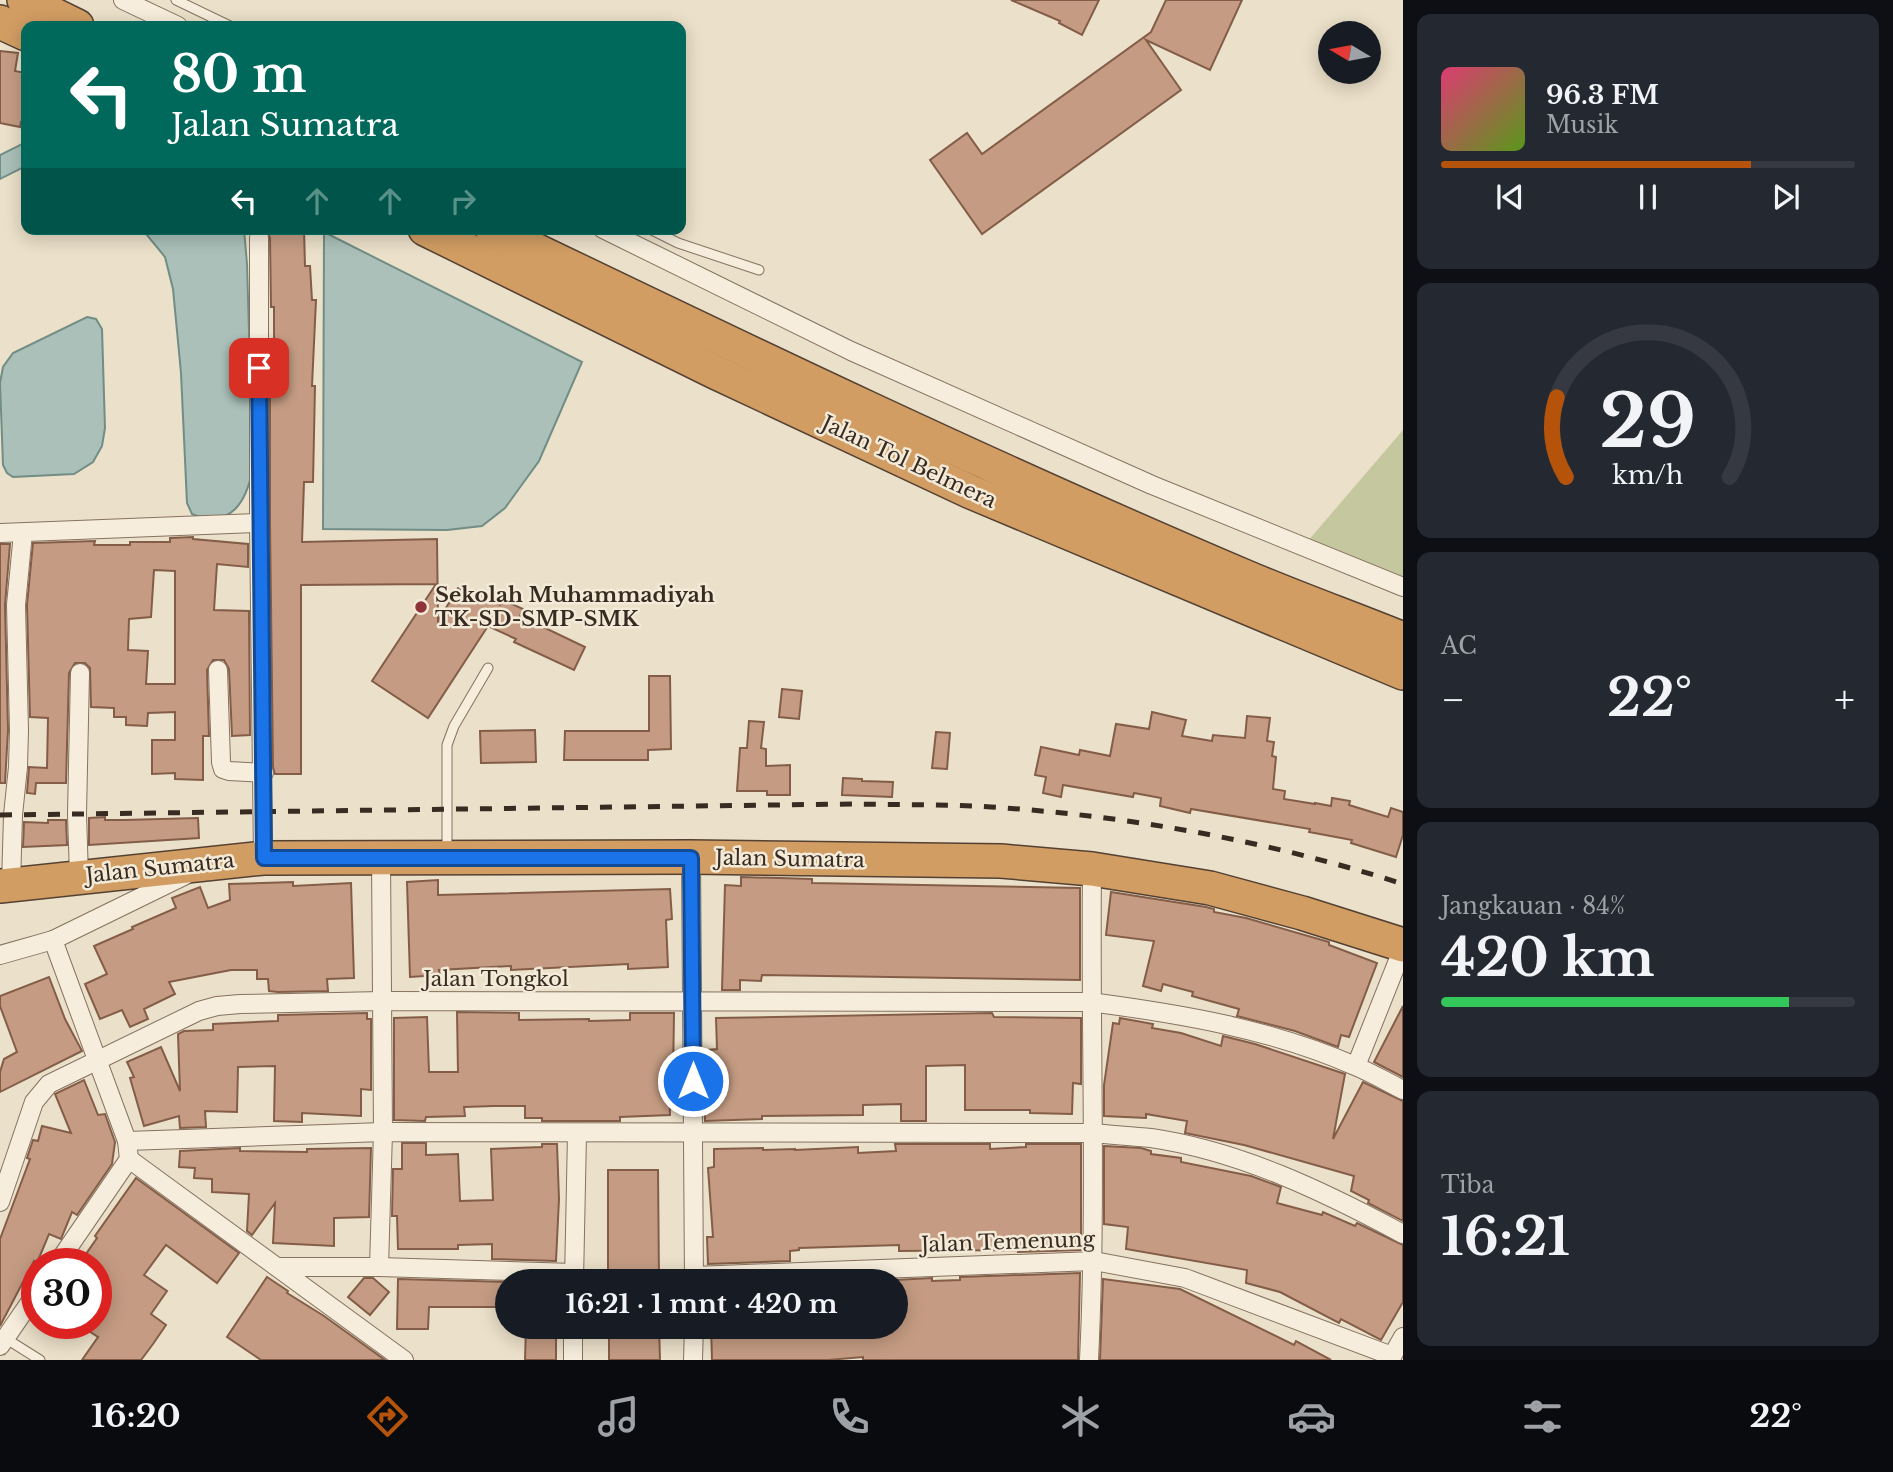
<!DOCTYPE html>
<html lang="id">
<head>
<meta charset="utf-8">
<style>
  body { margin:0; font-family:"Libre Baskerville",serif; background:#242831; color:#f1f3f6; height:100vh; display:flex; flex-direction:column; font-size:26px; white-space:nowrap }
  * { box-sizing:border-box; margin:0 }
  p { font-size:23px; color:#9ea1a6 }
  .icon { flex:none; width:38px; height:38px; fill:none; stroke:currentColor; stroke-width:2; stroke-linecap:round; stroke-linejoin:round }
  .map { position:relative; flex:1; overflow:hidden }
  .sheet { display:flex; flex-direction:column; gap:14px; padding:14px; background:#0d0f14; width:490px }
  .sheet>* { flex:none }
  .top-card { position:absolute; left:21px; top:21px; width:665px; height:214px; border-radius:14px; box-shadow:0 4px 18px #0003; background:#00695c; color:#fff; overflow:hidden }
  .needle { width:46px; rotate:280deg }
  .fabs { position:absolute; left:1318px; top:21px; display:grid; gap:14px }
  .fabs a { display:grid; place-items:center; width:63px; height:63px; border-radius:50%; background:#171b24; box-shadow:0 4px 18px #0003; font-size:35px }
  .speed { position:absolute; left:21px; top:1248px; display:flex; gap:14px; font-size:35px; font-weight:700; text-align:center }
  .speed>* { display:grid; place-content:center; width:91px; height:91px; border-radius:50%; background:#171b24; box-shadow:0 4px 18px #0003; line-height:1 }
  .speed .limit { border:10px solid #d22; background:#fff; color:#111 }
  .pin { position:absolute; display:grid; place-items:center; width:60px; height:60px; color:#fff; margin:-30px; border-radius:14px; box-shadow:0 4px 10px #0006 }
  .me { position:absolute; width:77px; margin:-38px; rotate:0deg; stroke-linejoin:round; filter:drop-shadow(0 0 5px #0008) }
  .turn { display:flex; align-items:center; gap:24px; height:147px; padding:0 35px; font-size:32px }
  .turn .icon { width:91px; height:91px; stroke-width:2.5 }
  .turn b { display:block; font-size:49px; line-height:60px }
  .lanes { display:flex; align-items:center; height:66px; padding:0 35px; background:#0003; justify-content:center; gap:35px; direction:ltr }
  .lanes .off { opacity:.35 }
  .big { font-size:52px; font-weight:700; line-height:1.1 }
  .sheet .card { flex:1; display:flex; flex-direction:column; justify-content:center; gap:10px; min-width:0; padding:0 24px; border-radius:14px; background:#242831 }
  .sheet .dial { align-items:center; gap:0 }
  .dial svg { height:182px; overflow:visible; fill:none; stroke:#363941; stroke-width:7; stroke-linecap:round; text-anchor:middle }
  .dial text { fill:#f1f3f6; stroke:none }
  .song { display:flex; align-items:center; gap:21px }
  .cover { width:84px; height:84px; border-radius:10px; background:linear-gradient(135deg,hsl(340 70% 55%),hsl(90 70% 35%)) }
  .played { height:7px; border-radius:4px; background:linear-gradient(90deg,#b45309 75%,#363941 75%) }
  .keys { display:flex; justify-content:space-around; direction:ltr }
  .heat { display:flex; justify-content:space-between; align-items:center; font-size:38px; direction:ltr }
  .charge { height:10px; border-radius:5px; background:linear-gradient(90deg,#34c759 84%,#363941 0) }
  .trip { position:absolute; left:495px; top:1269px; width:413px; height:70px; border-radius:35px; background:#171b24; box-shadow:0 4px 18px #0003; font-weight:700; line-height:70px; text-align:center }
  .tabs { display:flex; height:112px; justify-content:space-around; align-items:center; background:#090b0e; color:#9ea1a6 }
  .tabs .icon { width:49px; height:49px }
  .tabs .current { color:#b45309 }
  .tabs b { font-size:32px; color:#f1f3f6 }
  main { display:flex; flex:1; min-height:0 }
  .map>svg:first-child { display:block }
</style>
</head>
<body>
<main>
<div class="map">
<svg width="1403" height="1360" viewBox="0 0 1403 1360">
  <rect width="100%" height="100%" fill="#ebe0c9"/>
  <!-- green -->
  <path fill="#c5c89e" d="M1403,430V580L1307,542Z"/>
  <!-- water -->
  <g fill="#aac0b8" stroke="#718d85" stroke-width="2">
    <path d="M26,142V166L0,179V155Z"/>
    <path d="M142,229H244L247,264L253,467C247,501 231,530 192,514L187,503L181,373L173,289L165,257Z"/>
    <path d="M324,232L582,362L539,461L505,508L482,526L447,530L323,529Z"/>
    <path d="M87,317L96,319L102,329L105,428L102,446L93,462L74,474L13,477L7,473L3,465L0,383L3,367L13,353Z"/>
  </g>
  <!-- building -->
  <g fill="#c59c83" stroke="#835d48" stroke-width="2" fill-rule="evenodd">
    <path d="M1011,0H1099L1082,35L1059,23L1060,21Z"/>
    <path d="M1166,0H1242L1210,70L1146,40L1181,90L982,234L930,160L967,133L982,154L1151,32Z"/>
    <path d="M0,51L18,53L15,71L26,73V123L21,122L20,127L0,123Z"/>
    <path d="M304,229L305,266H310L312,300H316L312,386H315L313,482H304L302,542L437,539L438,621L458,588L472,596L475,590L500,605L503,600L523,609L520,616L585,647L574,670L514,642L516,639L488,626L428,718L372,681L436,584L301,585V774H275L273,767L270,523V346H274V307H271L270,238L267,230Z"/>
    <path d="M193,537V539L248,544V567L217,564L214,610L249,611L250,735L232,736L229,669L224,660H213L207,670L209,736H203V780L175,779V773L152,774V740H175V712L148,713L147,726L126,725V717H114V708L91,707L90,668L85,663H75L69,673L66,783H36L35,794L27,793L29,767L47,768L48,718L30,717L27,605L33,543L95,541L94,545H130V542H170V538ZM154,570L175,571V684H146L148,651L128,650L129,619L151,617Z"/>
    <path d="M0,544H10L5,605L8,730L5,783H0Z"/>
    <path d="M649,676H670L671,749L648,750V760H564L565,731H649Z"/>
    <path d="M782,689L802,691L799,719L779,717Z"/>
    <path d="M1152,712L1186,720L1182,736L1212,741L1213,735L1245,738L1247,716L1270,718L1267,741L1274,742L1272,756L1276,757L1273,789L1285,791L1284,799L1315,804V803L1331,806L1332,798L1350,801L1349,805L1388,817L1391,808L1403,812V835L1396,857L1351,843L1352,840L1309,832L1310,829L1191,809L1190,813L1160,806L1161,798L1134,793L1133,797L1063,785L1061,797L1043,793L1046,777L1035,775L1041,747L1079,755L1080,750L1110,756L1116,724L1149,729Z"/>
    <path d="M749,721L764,722L761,748L766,749V766L790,765V795H767V791H737L740,748H747Z"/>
    <path d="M535,730L536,762L481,763L480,731Z"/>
    <path d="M936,732L950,733L947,769L932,768Z"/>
    <path d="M843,778L862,779V781L893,782L892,797L842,795Z"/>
    <path d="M105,817V820H124L198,818L199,838L89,845V818Z"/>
    <path d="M48,820H66L67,845L23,847L24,822L48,823Z"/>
    <path d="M741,877L812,879V883L1080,888V980L762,975L761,981L740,980V990H722L725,885L741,886Z"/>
    <path d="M438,880V895L670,889L672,919L666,920L668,967L628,969V964L511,970V966L439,970L440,975L410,977L407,882Z"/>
    <path d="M293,882V886L351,883L354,978L327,979L328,991L278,992L269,991L268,979H257V970H231L169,982L175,994L144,1009L148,1019L130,1027L122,1010L100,1019L85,984L107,974L94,946L133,929L132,927L176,908L172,898L200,887L208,908L230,900L229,884Z"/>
    <path d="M1111,892L1206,907L1214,909V912L1246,918L1329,942V945L1377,963L1349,1037L1341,1035L1338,1047L1295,1031L1237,1016L1239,1009L1192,996L1193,992L1163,984L1161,991L1143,986L1154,941L1106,935Z"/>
    <path d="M49,977L65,1019L82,1051L0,1092V1072L4,1059L17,1052L0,1006V996Z"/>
    <path d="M1403,1006V1077L1374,1062Z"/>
    <path d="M457,1012L519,1013V1020L589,1019V1021L630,1020V1013H674L673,1078H669L670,1115L620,1117V1121H542V1118H525V1106H494L464,1107L465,1116L426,1117L425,1121L394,1120V1018L427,1017L429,1072H458Z"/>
    <path d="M367,1013V1019H371V1090L361,1089V1116L302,1113V1122L274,1121L275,1066L238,1067L237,1112L205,1111L206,1127L180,1128L179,1116L144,1126L130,1078L134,1077L127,1062L161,1047L180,1091L178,1034L184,1031L213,1030V1024L278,1021V1015Z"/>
    <path d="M992,1013L994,1017L1081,1018V1084L1073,1083L1072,1114L1030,1113V1110H965V1065L926,1066V1121H901V1104L863,1105V1115L762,1116V1119L705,1121L704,1088H709L708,1050L717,1049L716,1018Z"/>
    <path d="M1120,1018L1153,1024L1152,1028L1181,1033L1221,1046L1223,1036L1255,1044L1345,1074L1333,1139L1363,1082L1403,1101V1221L1368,1203L1369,1200L1351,1191L1354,1176L1244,1145L1185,1133L1187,1121L1146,1114V1118L1104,1116V1085L1113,1023L1119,1024Z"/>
    <path d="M84,1080L98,1115L105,1114L115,1142L112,1164L77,1215L72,1212L61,1239L49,1234L37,1263L34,1261L0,1326V1239L30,1159L27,1158L33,1140L38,1141L42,1126L71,1133L55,1094Z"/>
    <path d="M402,1143H426V1155L458,1154L460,1201L493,1200L491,1149L542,1147V1144H557L559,1199L556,1261L492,1259V1244L458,1245V1249H398L397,1216H392L393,1169H402Z"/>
    <path d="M895,1144H990V1149L1026,1147V1144H1081V1250L1018,1252V1250L899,1251V1245L799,1248V1250L790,1251V1261L708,1264L707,1237H713L708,1168L714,1167V1149L763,1148V1150L795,1149V1150L858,1147V1153L896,1151Z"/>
    <path d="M1104,1146L1141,1148L1151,1151V1154L1181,1158V1162L1251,1176L1281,1187L1277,1203L1322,1215L1323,1212L1355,1226L1357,1223L1403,1245V1302L1381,1340L1341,1319L1339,1323L1280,1292L1246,1283L1247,1270L1126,1249L1128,1227L1104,1224Z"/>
    <path d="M240,1148V1151L307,1152V1149L371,1148L369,1217L334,1218V1246L273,1243L275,1203L252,1235L247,1231L249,1194L212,1192V1179L194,1178L195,1168L179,1167L180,1151Z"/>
    <path d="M608,1170H658L659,1281H608Z"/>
    <path d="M136,1178L239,1253L217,1283L166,1245L144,1275L167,1291L151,1314L166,1325L153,1344L141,1360H82L98,1337L76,1323H96V1264H79L97,1238L95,1236Z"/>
    <path d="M1080,1273L1078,1360H863V1357L828,1360H712L711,1326H898L895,1280L932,1278V1281L960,1280V1277Z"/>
    <path d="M267,1277L288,1291L287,1293L324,1316L385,1360H261L227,1337Z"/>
    <path d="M364,1278H373L389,1292L370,1315L348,1297Z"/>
    <path d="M398,1279L508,1282V1307H429L428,1329H397Z"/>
    <path d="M1103,1279L1180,1289L1294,1345L1296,1341L1331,1360H1100Z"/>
    <path d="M526,1326H556V1360H525Z"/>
    <path d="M609,1326H659L660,1360H609Z"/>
  </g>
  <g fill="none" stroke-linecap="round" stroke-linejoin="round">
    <!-- lane casing -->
    <g stroke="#867260" stroke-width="11">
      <g id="lane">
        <path d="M176,0L230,26"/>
        <path d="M650,229L678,243L759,270"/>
        <path d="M447,852V745L454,726L488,668"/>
        <path d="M5,1338L40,1360"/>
      </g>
    </g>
    <!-- street casing -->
    <g stroke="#867260" stroke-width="20">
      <g id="street">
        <path d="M123,0L178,26"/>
        <path d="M603,229L851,351L1152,485L1403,587"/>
        <path d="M259,238V523L263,858"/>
        <path d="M0,533L259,523"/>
        <path d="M218,670L221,762L223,769L229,771L264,773"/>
        <path d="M691,857L694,1281"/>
        <path d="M79,876L77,814L80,673"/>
        <path d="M11,885L13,815L18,767L19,730L16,605L23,533"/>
        <path d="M53,940L127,1141L129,1159L57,1264"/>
        <path d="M0,955L53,940L186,875"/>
        <path d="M1356,1066L1403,948"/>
        <path d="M127,1141L383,1132L1092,1133C1112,1135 1132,1136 1151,1138C1240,1151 1325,1192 1403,1234"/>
        <path d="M129,1159L404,1360"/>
        <path d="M0,1202L34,1102L49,1084L199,1011L217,1006L240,1004L382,1001L1090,1002C1181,1014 1271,1029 1355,1066C1372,1073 1387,1082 1403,1090"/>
        <path d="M277,1267H379L574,1273"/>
        <path d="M379,1267L383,1132L381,857"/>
        <path d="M694,1276L1094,1261L1185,1278L1392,1356"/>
        <path d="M574,1281L577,1134"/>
        <path d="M0,1346L37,1292"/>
        <path d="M573,1360V1326"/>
        <path d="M693,1360L694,1326"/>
        <path d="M1089,1360C1097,1197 1090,1033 1092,869"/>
        <path d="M1390,1360L1403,1337"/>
      </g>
    </g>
    <!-- highway casing -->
    <g stroke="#544133" stroke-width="36">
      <g id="highway">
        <path d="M24,0L77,26"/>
        <path d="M0,22L26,34"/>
        <path d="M425,229L715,372L971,492L1403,673"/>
        <path d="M492,229C741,349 991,469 1246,577C1298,599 1351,618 1403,639"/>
        <path d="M0,886L263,858L691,857L1001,861L1092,869L1210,888L1302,913L1403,945"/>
      </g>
    </g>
    <!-- lane -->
    <use href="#lane" stroke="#f6eddc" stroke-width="9"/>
    <!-- street -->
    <use href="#street" stroke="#f6eddc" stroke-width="18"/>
    <!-- highway -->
    <use href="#highway" stroke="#d19d63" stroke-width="33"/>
    <!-- rail -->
    <path stroke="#382b22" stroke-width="5" stroke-dasharray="12 12" stroke-linecap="butt" d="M0,815L852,804C898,805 945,804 991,807C1131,816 1269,841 1403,884"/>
  </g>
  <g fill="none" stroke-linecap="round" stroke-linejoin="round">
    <!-- route casing -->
    <g stroke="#114b97" stroke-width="18">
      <path id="route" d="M259,368L264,858H691L693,1081"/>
    </g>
    <!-- route -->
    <use href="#route" stroke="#1a73e8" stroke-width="12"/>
  </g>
  <!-- markers -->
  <circle fill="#8f3539" stroke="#f3ead8" stroke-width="2.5" cx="421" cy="607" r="7"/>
  <g text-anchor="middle" stroke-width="5" stroke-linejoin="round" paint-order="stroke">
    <!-- street labels -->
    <g font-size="21" fill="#382b22" stroke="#f3ead8">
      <text transform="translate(909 462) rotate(25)" y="7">Jalan Tol Belmera</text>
      <text transform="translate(790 859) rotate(1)" y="7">Jalan Sumatra</text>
      <text transform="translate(160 868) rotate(-6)" y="7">Jalan Sumatra</text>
      <text x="496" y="986">Jalan Tongkol</text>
      <text transform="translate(1008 1242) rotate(-2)" y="7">Jalan Temenung</text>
    </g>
    <!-- poi labels -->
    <g font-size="21" font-weight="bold" fill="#382b22" stroke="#f3ead8" text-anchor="start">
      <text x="435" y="602">Sekolah Muhammadiyah<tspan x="435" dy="24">TK-SD-SMP-SMK</tspan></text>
    </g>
  </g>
</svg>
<div class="fabs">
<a><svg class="needle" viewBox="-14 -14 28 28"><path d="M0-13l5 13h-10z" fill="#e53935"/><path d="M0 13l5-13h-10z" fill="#9ea1a6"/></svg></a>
</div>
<div class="speed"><div class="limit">30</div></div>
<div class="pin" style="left:259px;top:368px;background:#d93025"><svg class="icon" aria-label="arrive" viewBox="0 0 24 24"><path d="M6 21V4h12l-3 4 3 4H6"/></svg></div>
<svg class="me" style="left:693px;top:1081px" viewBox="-20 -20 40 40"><circle r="17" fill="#1a73e8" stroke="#fff" stroke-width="3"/><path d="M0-11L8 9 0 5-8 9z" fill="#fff"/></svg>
<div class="trip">16:21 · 1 mnt · 420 m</div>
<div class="top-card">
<div class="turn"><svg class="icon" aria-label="left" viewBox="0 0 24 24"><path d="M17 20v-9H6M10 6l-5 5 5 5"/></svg><div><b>80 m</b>Jalan Sumatra</div></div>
<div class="lanes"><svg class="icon" aria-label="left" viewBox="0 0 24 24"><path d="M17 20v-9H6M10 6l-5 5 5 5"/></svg><svg class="icon off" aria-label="ahead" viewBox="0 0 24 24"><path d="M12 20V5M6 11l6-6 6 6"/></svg><svg class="icon off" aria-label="ahead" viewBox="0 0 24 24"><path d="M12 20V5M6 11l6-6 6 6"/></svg><svg class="icon off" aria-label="right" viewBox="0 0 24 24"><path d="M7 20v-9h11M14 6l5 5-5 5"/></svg></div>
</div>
</div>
<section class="sheet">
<div class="card">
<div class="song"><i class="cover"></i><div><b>96.3 FM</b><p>Musik</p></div></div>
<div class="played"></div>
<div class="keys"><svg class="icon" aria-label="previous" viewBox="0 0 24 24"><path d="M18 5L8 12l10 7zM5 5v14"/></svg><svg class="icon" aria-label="pause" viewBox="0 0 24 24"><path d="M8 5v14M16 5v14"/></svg><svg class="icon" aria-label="next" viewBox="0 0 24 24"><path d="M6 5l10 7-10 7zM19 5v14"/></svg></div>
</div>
<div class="card dial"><svg viewBox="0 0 100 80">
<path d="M14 69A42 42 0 1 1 86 69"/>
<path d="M14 69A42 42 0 0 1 10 34" stroke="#b45309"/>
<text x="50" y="56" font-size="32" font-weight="700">29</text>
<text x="50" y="72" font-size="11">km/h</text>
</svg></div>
<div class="card"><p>AC</p>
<div class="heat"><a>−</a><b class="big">22°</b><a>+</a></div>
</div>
<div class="card"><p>Jangkauan · 84%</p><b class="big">420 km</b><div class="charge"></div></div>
<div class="card"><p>Tiba</p><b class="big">16:21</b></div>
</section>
</main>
<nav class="tabs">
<b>16:20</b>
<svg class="icon current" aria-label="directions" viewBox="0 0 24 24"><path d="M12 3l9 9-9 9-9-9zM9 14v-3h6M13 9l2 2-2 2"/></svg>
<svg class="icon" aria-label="music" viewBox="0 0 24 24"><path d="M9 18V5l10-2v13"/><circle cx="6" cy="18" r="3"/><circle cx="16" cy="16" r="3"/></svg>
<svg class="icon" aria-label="phone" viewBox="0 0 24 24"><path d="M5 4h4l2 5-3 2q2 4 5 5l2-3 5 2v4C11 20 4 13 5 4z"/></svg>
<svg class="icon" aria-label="climate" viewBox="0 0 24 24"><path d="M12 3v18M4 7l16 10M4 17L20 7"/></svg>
<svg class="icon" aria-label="car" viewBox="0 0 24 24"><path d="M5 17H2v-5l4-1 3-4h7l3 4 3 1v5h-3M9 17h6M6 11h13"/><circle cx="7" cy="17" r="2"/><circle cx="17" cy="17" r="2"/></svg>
<svg class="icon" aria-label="filters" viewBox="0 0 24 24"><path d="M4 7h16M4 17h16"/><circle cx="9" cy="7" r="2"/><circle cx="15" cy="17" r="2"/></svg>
<b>22°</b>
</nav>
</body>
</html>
